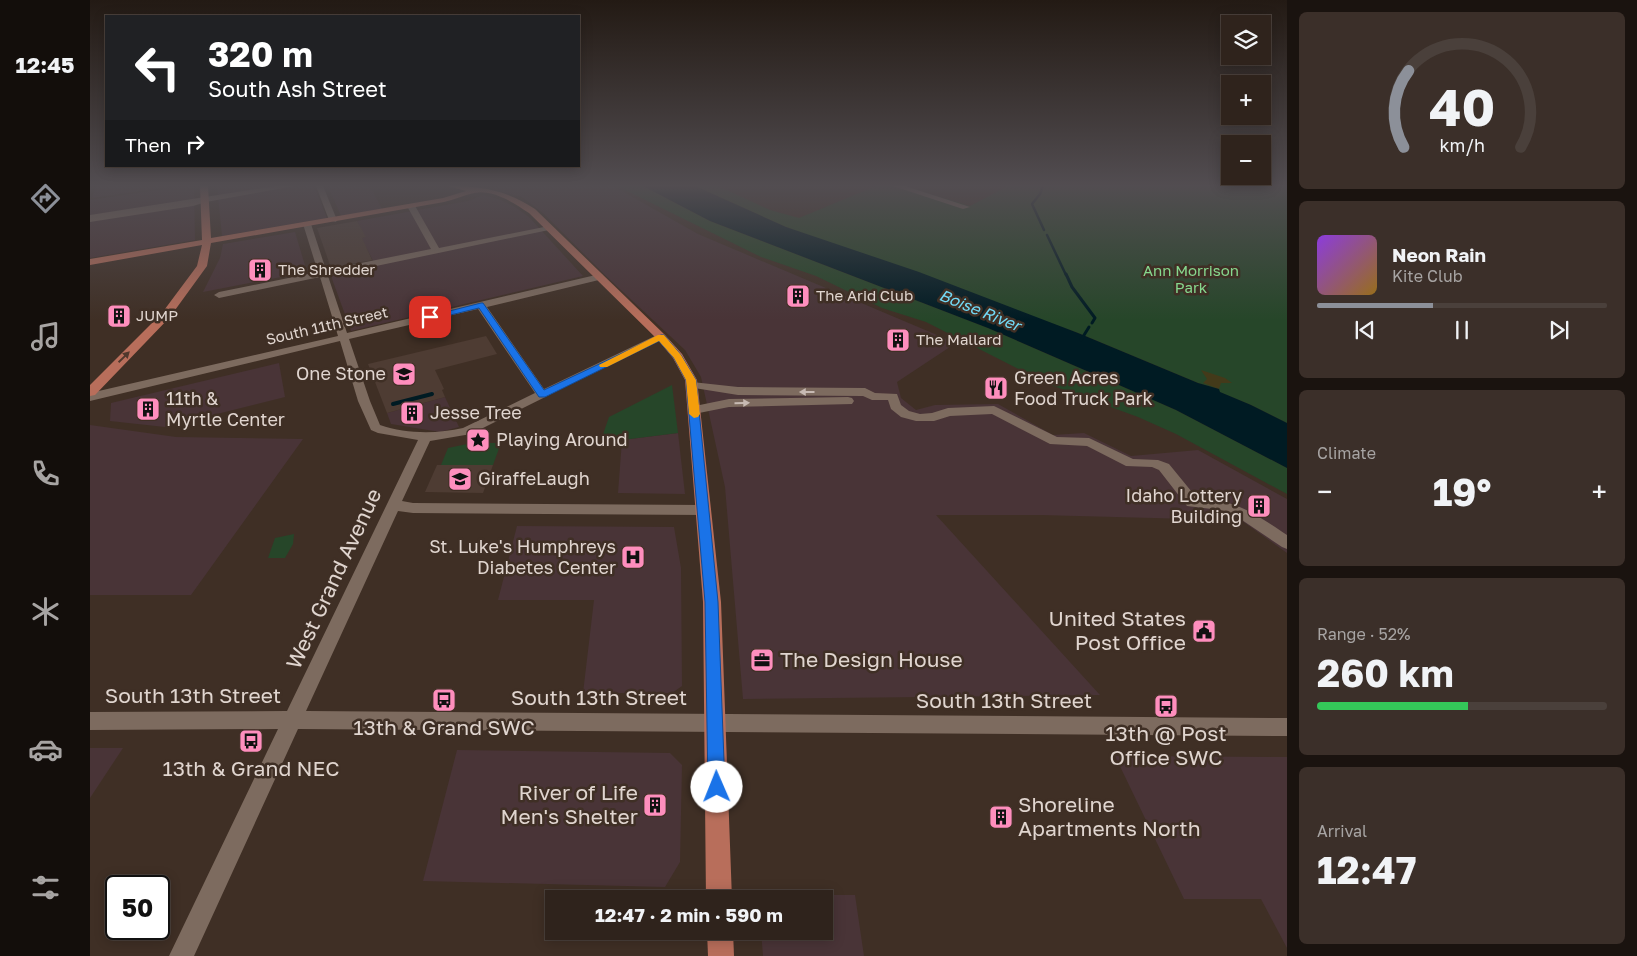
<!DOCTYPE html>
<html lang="en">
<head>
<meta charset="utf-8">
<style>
  body { margin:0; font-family:"Golos Text",sans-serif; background:#3b2f29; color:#f1f3f6; height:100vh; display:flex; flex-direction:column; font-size:19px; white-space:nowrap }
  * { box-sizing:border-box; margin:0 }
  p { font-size:16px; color:#a7a4a3 }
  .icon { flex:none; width:28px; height:28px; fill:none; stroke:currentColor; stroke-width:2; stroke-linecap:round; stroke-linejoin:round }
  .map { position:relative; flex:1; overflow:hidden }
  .sheet { display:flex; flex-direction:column; gap:12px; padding:12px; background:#1a130f; width:350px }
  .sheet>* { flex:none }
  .guide { position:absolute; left:15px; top:15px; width:475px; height:152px; border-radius:0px; box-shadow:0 2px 12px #0003,0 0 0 1px #4a403b; background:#202124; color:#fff; overflow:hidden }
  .fabs { position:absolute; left:1131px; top:15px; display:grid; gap:10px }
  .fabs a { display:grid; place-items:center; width:50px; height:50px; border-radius:0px; background:#2f231c; box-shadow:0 2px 12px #0003,0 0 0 1px #4a403b; font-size:25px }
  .speed { position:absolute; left:15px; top:875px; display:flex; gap:10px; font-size:25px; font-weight:700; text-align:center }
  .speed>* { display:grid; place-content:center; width:65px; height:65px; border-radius:50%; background:#2f231c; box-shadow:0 2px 12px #0003,0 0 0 1px #4a403b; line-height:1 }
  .speed .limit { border:2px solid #111; border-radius:8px; background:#fff; color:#111 }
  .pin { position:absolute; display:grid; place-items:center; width:42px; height:42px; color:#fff; margin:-21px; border-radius:10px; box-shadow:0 2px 8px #0006 }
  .me { position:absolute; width:55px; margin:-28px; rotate:359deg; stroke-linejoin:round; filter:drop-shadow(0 0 4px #0008) }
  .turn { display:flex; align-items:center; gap:18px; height:105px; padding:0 20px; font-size:22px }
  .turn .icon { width:65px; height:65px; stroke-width:2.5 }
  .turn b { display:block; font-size:35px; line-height:42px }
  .then { display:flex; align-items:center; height:48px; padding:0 20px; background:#0003; gap:10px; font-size:19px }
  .big { font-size:38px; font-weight:700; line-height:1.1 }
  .sheet .card { flex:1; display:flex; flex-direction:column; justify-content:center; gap:8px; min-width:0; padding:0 18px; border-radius:8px; background:#3b2f29 }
  .sheet .dial { align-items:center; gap:0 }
  .dial svg { height:130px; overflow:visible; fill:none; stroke:#4a403b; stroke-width:7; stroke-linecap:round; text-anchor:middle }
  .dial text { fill:#f1f3f6; stroke:none }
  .song { display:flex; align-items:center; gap:15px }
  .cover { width:60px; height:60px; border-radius:8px; background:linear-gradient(135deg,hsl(270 70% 55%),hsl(40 70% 35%)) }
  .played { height:5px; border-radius:2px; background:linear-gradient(90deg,#8c9099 40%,#4a403b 40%) }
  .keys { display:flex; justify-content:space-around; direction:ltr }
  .heat { display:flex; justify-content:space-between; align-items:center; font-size:28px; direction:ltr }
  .charge { height:8px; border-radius:4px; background:linear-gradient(90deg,#34c759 52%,#4a403b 0) }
  .trip { position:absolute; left:455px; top:890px; width:288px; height:50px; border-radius:0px; background:#2f231c; box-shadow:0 2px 12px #0003,0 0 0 1px #4a403b; font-weight:700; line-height:50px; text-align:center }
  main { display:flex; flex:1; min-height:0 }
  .menu { display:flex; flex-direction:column; width:90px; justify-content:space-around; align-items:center; background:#130e0b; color:#a7a4a3 }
  .menu .icon { width:35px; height:35px }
  .menu .on { color:#8c9099 }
  .menu b { font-size:22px; color:#f1f3f6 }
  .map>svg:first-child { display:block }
</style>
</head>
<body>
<main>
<nav class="menu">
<b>12:45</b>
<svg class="icon on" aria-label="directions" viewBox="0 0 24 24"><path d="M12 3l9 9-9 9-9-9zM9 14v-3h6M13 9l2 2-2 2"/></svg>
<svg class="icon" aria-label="music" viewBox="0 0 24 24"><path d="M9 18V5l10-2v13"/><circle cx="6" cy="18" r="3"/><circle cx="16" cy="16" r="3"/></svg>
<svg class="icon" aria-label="phone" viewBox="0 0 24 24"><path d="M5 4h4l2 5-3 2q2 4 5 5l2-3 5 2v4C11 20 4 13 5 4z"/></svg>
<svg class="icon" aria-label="climate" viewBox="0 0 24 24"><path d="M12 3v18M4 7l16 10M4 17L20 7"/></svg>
<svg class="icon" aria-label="car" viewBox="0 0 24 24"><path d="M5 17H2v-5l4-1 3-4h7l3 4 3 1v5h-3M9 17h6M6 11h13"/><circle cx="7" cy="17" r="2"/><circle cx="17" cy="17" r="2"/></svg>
<svg class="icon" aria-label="filters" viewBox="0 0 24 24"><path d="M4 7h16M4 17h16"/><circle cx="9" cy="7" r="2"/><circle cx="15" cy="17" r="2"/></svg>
</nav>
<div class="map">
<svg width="1197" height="956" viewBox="0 0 1197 956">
  <rect width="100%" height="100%" fill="#3f2f25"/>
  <!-- commercial -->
  <g fill="#493437">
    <path d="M6,186H85L2,198Z"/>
    <path d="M95,186H104L105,240L0,258V200Z"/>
    <path d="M127,186H224L237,218L132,236Z"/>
    <path d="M238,186H280L292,209L251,216Z"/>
    <path d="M407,186H523L608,234L866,343L807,382L811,398L826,410L845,405L908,404L963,435L994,433L1041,456L1108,450L1197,499V553L1148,518L1101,519L950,515H846L1010,695L653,699L635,487L611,377L595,350L516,276L454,214L432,197L401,189Z"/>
    <path d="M393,195L411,200L425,207L439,217L493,276L261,331L241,276L286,266L272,240V238L275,237L267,221L378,201Z"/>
    <path d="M205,232L217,272L113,292L130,258L133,244Z"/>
    <path d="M189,363L195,397L75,427L20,421L21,403Z"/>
    <path d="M355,397L369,427L350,432L301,424L297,413Z"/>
    <path d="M0,425L86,437L213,439L101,595H0Z"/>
    <path d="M588,433L595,494L528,493L532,440Z"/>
    <path d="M427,526L584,527L591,568L592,686L582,693H493L504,600H408Z"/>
    <path d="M0,748H33L0,798Z"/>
    <path d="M367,750L580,753L592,765L590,862L575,887L333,881Z"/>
    <path d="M1025,756L1197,757V948L1171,899H1094Z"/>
    <path d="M669,895H765L774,956H673L671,931H734V899H669Z"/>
  </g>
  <!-- education -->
  <g fill="#4e3c33">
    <path d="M267,221L276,237L272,238L282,260L241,268L227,228Z"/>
    <path d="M396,336L407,354L345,370L354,389L352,390L355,397L297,413L278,364Z"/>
    <path d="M347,465H403L393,493L335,492Z"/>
  </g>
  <!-- green -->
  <g fill="#264629">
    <path d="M527,186H553L620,221L898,328L1086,410L1197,468V494L1086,434L1048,417L958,384L836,322L792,308L726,276L671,257Z"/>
    <path d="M605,186H628L680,210L709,218L786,186H813L880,206L918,186H1197V423L1161,405L1129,392V389L1108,383L988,333L696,227Z"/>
    <path d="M582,385L588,433L532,440H511L519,417Z"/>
    <path d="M382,443H411L403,465H351L358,448Z"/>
    <path d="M204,534L203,544L195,558H178L185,538Z"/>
  </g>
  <!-- sand -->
  <path fill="#433a1a" d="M1111,370L1135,378L1142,383H1131L1129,389L1113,383L1117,379Z"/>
  <!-- water -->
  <path fill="#001b23" d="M553,186H605L696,227L829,272L988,333L1108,383L1129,389L1130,392L1161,405L1197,423V468L1086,410L1029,385L898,328L620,221Z"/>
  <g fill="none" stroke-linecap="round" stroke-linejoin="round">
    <!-- stream-far2 -->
    <g stroke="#001b23" stroke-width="2.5">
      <path d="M953,186L950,194L942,204L954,230"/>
      <path d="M957,235L976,275"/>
    </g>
    <!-- stream-far1 -->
    <g stroke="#001b23" stroke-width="3">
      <path d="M976,274L982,287L1005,318L1002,323"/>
      <path d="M991,340L999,327"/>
    </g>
    <!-- stream -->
    <path stroke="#001b23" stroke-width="4" d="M303,404L342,394"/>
    <!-- minor -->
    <g fill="#7d6b5f" fill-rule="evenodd">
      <path d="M186,186H205L116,202L103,206L0,222V215Z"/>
      <path d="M226,186H233L247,220L246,222L239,220Z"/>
      <path d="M803,186H815L880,207L873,209Z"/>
      <path d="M318,204H324L349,248L459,226L463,228L459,230L238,276L257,333L510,274L513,275V279L397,307L454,389L567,335L571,334L576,337L381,434L340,441L312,501L323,503L614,505L619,506L621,510L619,514L614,515L323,513L308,511L216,711L1197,718V736L208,729L104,956H79L188,729L0,730V712L197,711L328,440L288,433L281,430L268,401L250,341L0,401V393L248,336L230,277L129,298L124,295L129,292L228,272L213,224L217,222L221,224L236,270L341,249L317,206ZM388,309L445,393L373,428C347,434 316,434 290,425L280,401L259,339Z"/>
      <path d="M602,382L648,387L775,388L785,393L807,394L811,405L819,411L830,414L842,413L858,408L904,406L967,437L999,438L1043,459L1068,460L1079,464L1106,497C1150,502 1162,512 1197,535V549L1192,547L1146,516L1130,510L1097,506L1069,470L1062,467L1036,466L997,446L960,444L902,414L860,416L844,421H826L811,417L801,409L798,400H782L773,396L648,395L598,387L596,385L598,383Z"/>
      <path d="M758,397L762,398L764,401L762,404L639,407L604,414L598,410L600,407L639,399Z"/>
    </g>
    <!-- major -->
    <g fill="#b86e5b" fill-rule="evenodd">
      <path d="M110,186H118L121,238L353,198L376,191L358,186C392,186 416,190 445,209L575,335L592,354L607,380L631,602L642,899H616L613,602L595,380L583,358L567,339L439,213C424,203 403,189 384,193C374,195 364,200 354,202L121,243L117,266L80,317L5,395L0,396V385L72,313L107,266L112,245L0,265V259L112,240Z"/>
      <path d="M617,931H643L644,956H618Z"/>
    </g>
  </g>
  <!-- one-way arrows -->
  <defs><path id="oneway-solid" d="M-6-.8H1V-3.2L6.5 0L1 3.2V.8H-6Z" transform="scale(1.25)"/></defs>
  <use fill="#51382d" href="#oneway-solid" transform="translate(34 357) rotate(-44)"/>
  <g fill="#c7bab3">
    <use href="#oneway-solid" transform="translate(717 392) rotate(-180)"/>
    <use href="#oneway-solid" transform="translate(652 403) rotate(-1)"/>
  </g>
  <!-- sky -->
  <linearGradient id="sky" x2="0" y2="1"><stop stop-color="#231a14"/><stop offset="0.58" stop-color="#524d51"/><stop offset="1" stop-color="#524d51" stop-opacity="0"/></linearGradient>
  <rect width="1197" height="320" fill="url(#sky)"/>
  <!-- route -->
  <path fill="#1a73e8" stroke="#114b97" d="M391,303H393L454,390L571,335H574L591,355L606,380L628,602L635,787L633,793L627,796L621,793L618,787L615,602L596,380L584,358L569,341L455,397H449L389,308L340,320L336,317Z"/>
  <!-- slow -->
  <path fill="#f59e0b" d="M568,335H574L591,355L606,380L610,414L608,417L604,418L599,414L596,380L584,358L569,341L517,367H510L509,365Z"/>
  <!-- icons -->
  <defs>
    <g id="building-square" transform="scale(1.25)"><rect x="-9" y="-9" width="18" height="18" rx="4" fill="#fe8ebd" stroke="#3f2f25"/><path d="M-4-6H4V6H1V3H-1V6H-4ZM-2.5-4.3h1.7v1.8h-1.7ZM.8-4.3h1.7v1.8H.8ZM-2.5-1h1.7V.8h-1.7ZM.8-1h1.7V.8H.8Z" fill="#111"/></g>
    <g id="school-square" transform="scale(1.25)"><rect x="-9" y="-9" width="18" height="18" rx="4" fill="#fe8ebd" stroke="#3f2f25"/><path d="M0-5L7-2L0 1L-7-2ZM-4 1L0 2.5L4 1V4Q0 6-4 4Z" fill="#111"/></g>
    <g id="restaurant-square" transform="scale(1.25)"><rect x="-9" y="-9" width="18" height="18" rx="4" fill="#fe8ebd" stroke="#3f2f25"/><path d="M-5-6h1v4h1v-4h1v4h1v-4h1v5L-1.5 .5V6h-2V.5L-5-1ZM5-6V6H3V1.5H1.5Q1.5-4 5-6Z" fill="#111"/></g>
    <g id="sight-square" transform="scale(1.25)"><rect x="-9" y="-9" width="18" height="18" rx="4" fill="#fe8ebd" stroke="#3f2f25"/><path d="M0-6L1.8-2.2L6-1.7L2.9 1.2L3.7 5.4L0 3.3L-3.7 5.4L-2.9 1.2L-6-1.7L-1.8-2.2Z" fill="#111"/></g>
    <g id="hospital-square" transform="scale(1.25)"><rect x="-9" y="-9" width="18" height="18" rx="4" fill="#fe8ebd" stroke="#3f2f25"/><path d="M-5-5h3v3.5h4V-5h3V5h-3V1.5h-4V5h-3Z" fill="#111"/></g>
    <g id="civic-square" transform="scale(1.25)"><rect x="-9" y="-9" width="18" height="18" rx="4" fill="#fe8ebd" stroke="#3f2f25"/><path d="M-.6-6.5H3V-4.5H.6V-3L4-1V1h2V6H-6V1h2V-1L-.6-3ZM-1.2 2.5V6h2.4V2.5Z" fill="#111"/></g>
    <g id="office-square" transform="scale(1.25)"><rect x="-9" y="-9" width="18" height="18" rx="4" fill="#fe8ebd" stroke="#3f2f25"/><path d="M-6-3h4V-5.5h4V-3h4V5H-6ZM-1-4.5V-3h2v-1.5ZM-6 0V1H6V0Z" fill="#111"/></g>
    <g id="bus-square" transform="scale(1.25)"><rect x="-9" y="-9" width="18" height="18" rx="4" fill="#fe8ebd" stroke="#3f2f25"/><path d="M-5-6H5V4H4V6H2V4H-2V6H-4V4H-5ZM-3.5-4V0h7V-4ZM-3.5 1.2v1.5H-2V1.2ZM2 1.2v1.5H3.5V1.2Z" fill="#111"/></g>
  </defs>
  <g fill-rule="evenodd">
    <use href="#building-square" x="170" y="270"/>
    <use href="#building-square" x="708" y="296"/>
    <use href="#building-square" x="29" y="316"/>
    <use href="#building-square" x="808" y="340"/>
    <use href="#school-square" x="314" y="374"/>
    <use href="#restaurant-square" x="906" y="388"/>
    <use href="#building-square" x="58" y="409"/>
    <use href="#building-square" x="322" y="413"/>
    <use href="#sight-square" x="388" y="440"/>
    <use href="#school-square" x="370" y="479"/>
    <use href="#building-square" x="1169" y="506"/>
    <use href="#hospital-square" x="543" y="557"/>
    <use href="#civic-square" x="1114" y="631"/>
    <use href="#office-square" x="672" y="660"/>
    <use href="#bus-square" x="354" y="700"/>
    <use href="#bus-square" x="1076" y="706"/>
    <use href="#bus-square" x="161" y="741"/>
    <use href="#building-square" x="565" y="805"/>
    <use href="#building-square" x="911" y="817"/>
  </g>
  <g text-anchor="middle" stroke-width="5" stroke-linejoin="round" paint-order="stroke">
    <!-- far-poi labels -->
    <g font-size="15" fill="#e0d5cf" stroke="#3f2f25" text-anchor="start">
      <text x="188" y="275">The Shredder</text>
      <text x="726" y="301">The Arid Club</text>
      <text x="46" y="321">JUMP</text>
      <text x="826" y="345">The Mallard</text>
    </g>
    <!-- far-park labels -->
    <g font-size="15" fill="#87d88e" stroke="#3f2f25">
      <text x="1101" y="276">Ann Morrison<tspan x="1101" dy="17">Park</tspan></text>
    </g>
    <!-- far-street labels -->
    <g font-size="15" fill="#e0d5cf" stroke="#3f2f25">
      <text transform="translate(237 326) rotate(-13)" y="5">South 11th Street</text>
    </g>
    <!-- far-water labels -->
    <g font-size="16" font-style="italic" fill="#72daf7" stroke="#3f2f25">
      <text transform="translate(890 310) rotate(22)" y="6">Boise River</text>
    </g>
    <!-- poi labels -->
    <g font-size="18" fill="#e0d5cf" stroke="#3f2f25" text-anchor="start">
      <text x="296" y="380" text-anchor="end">One Stone</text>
      <text x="924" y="384">Green Acres<tspan x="924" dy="21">Food Truck Park</tspan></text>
      <text x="76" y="405">11th &amp;<tspan x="76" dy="21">Myrtle Center</tspan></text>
      <text x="340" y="419">Jesse Tree</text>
      <text x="406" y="446">Playing Around</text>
      <text x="388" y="485">GiraffeLaugh</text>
      <text x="1152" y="502" text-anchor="end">Idaho Lottery<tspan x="1152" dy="21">Building</tspan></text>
      <text x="526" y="553" text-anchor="end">St. Luke's Humphreys<tspan x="526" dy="21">Diabetes Center</tspan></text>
    </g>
    <!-- near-street labels -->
    <g font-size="21" fill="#e0d5cf" stroke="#3f2f25">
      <text transform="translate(244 579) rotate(-65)" y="7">West Grand Avenue</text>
      <text x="103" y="703">South 13th Street</text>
      <text x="509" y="705">South 13th Street</text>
      <text x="914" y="708">South 13th Street</text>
    </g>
    <!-- near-poi labels -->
    <g font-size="21" fill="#e0d5cf" stroke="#3f2f25">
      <text x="1096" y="626" text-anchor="end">United States<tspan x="1096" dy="24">Post Office</tspan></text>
      <text x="690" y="667" text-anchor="start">The Design House</text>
      <text x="354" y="735">13th &amp; Grand SWC</text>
      <text x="1076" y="741">13th @ Post<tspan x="1076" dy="24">Office SWC</tspan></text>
      <text x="161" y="776">13th &amp; Grand NEC</text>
      <text x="548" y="800" text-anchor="end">River of Life<tspan x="548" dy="24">Men's Shelter</tspan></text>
      <text x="928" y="812" text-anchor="start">Shoreline<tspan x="928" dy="24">Apartments North</tspan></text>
    </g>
  </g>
</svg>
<div class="fabs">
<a><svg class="icon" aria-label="layers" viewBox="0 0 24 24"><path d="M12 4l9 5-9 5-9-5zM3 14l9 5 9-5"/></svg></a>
<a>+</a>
<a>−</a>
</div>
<div class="speed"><div class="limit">50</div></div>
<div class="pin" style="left:340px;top:317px;background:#d93025"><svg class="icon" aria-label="arrive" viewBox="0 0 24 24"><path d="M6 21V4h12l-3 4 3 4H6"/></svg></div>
<svg class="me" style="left:627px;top:787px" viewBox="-20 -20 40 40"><circle r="19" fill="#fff"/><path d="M0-13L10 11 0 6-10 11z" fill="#1a73e8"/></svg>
<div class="trip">12:47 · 2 min · 590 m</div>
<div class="guide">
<div class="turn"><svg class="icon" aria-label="left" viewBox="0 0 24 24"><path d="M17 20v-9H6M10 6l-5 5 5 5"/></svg><div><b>320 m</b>South Ash Street</div></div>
<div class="then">Then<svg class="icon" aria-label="right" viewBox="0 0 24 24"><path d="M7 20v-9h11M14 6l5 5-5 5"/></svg></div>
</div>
</div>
<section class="sheet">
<div class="card dial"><svg viewBox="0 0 100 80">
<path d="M14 69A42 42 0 1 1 86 69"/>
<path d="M14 69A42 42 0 0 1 17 22" stroke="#8c9099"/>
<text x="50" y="56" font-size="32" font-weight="700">40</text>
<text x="50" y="72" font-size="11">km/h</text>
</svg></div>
<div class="card">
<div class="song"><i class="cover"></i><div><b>Neon Rain</b><p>Kite Club</p></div></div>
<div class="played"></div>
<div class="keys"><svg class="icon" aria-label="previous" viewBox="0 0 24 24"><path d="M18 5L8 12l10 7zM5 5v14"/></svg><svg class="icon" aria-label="pause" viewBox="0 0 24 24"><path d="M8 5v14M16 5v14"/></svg><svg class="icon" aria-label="next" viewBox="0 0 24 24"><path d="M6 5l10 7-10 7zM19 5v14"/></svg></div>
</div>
<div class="card"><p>Climate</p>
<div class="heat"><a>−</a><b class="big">19°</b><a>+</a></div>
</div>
<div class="card"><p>Range · 52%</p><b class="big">260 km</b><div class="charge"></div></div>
<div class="card"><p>Arrival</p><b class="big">12:47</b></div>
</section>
</main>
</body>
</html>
